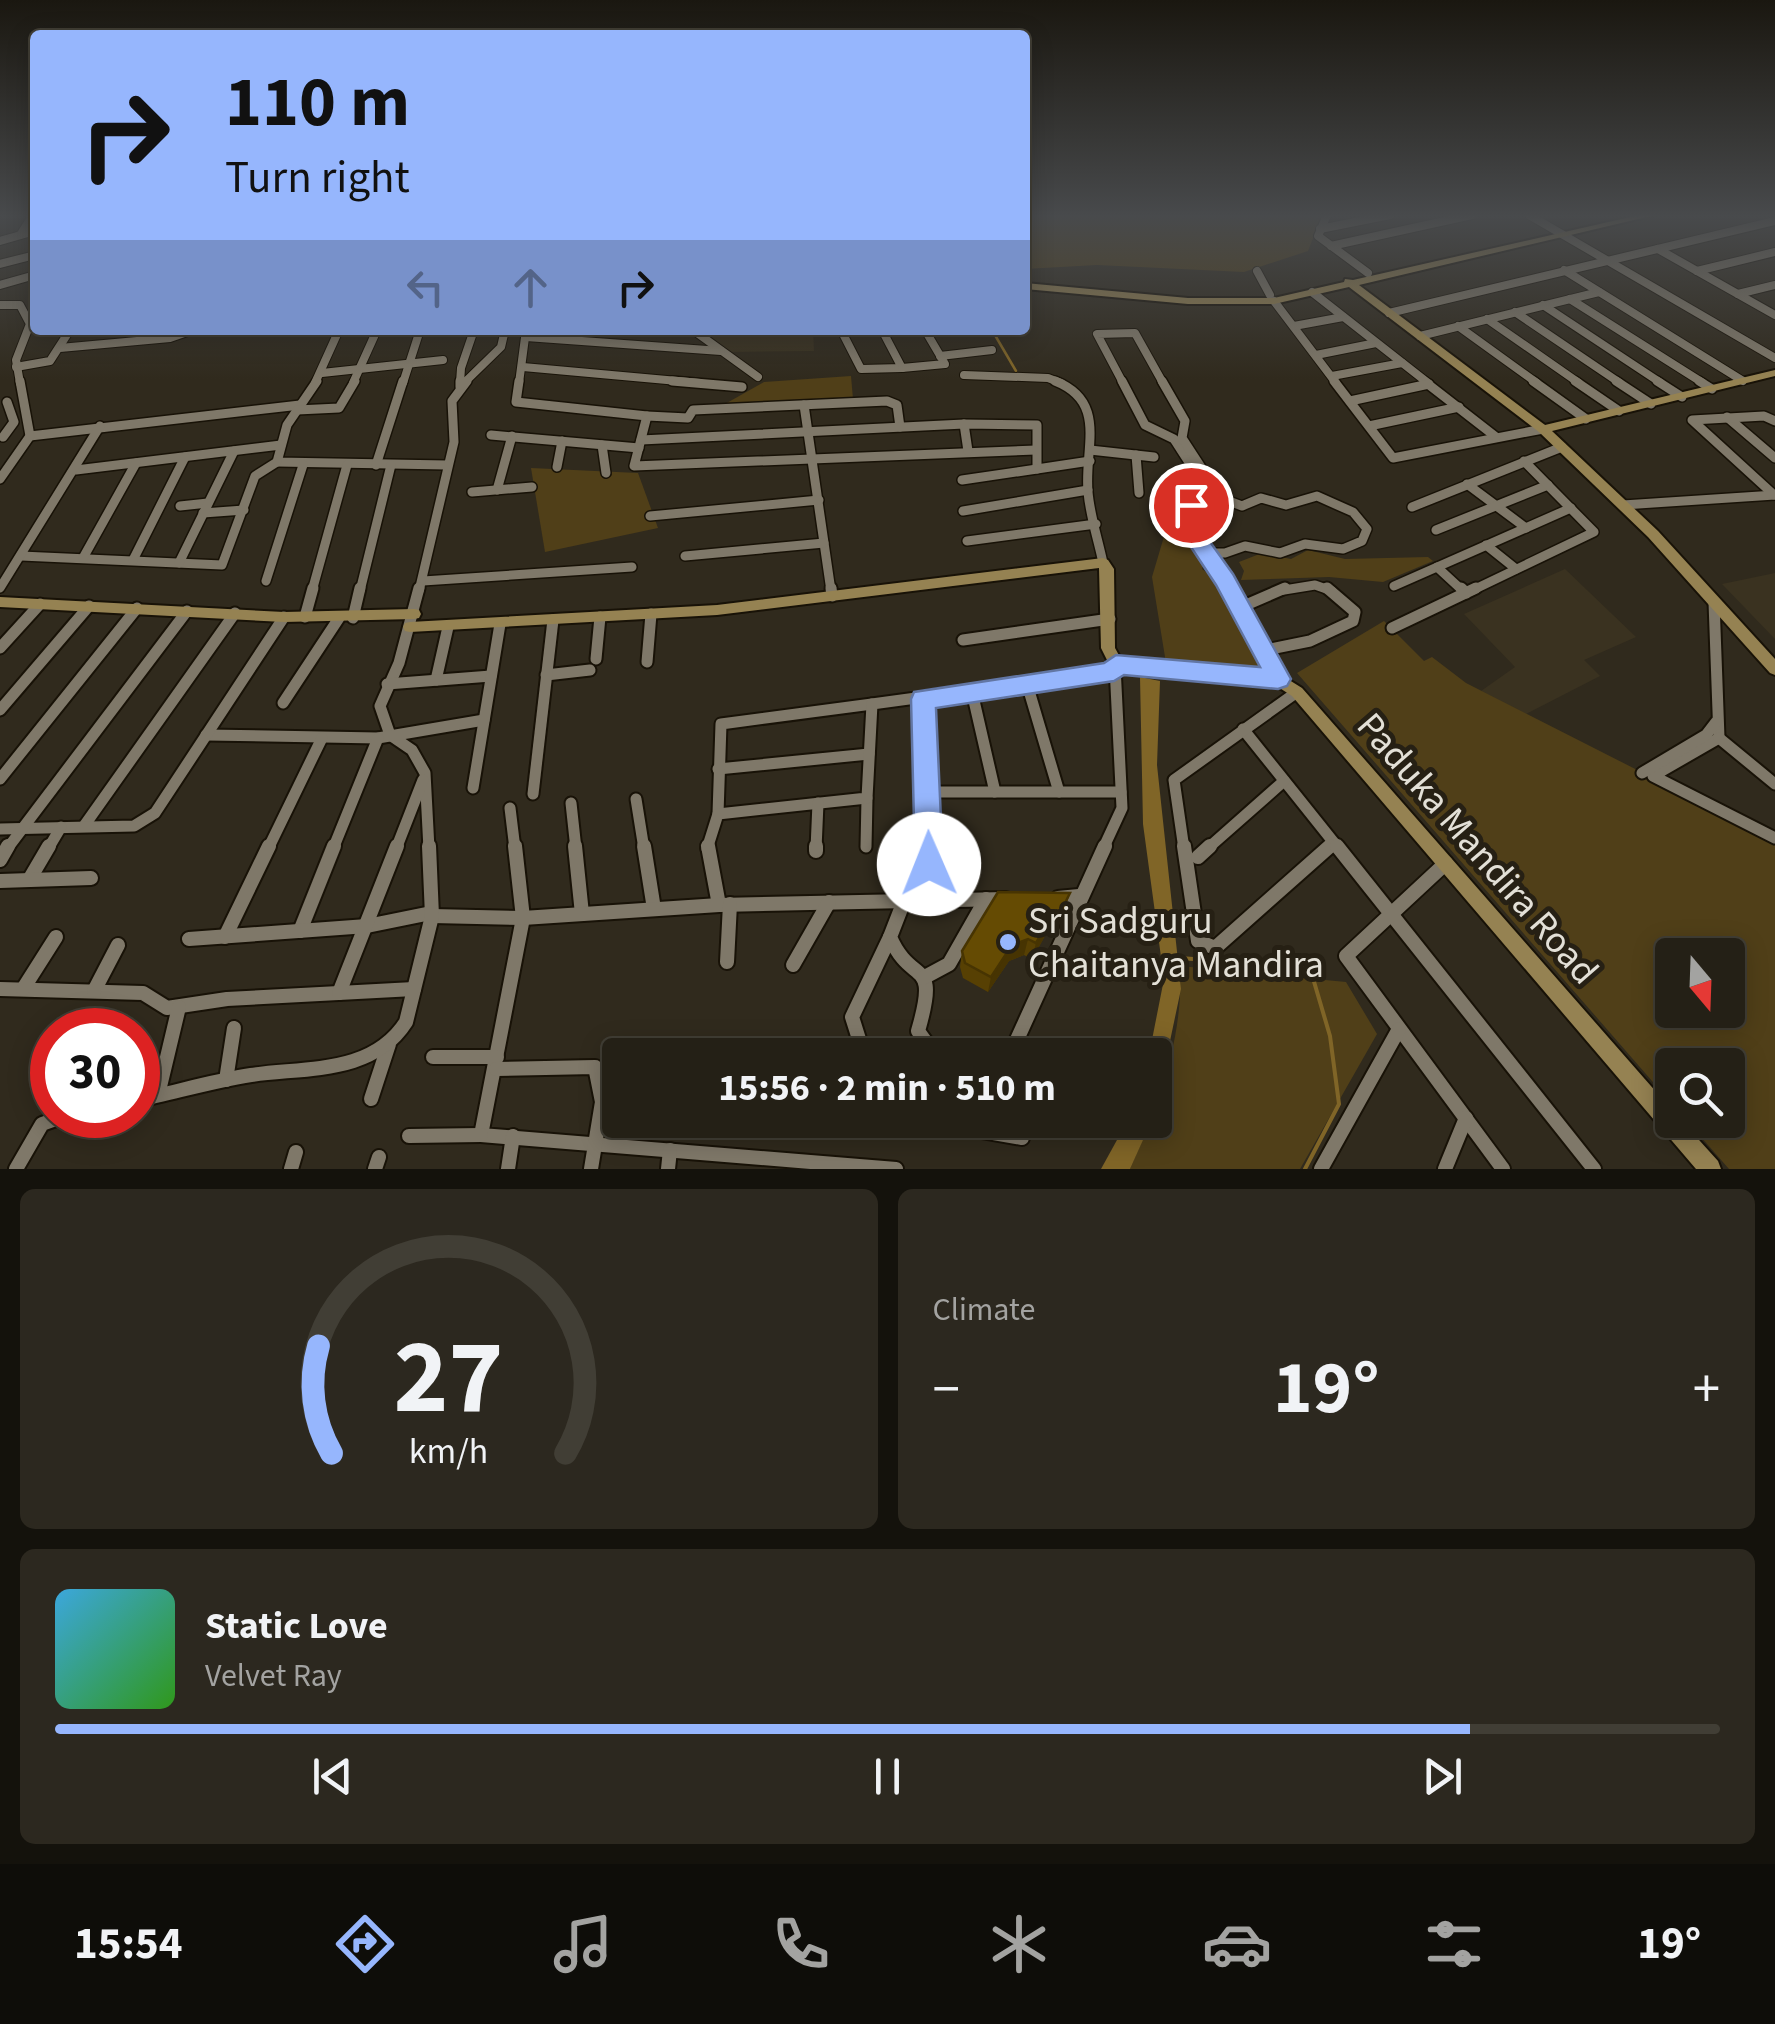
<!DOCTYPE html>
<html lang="en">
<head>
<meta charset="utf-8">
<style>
  body { margin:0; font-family:"Source Sans 3",sans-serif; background:#2c281f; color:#f1f3f6; height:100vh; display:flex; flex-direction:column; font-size:38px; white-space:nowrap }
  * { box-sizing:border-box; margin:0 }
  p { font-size:32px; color:#a3a3a1 }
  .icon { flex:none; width:55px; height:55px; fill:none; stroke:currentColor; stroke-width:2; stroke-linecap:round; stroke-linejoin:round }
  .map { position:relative; height:1169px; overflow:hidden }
  .side { display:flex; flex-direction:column; gap:20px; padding:20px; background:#14120c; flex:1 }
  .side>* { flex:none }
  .banner { position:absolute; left:30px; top:30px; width:1000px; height:305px; border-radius:10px; box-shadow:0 5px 25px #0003,0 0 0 2px #413e35; background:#96b6fd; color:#111; overflow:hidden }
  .needle { width:65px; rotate:161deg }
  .buttons { position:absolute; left:1655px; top:938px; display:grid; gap:20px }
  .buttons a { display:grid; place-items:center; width:90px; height:90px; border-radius:10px; background:#242016; box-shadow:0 5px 25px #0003,0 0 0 2px #413e35; font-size:50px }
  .speed { position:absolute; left:30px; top:1008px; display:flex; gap:20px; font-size:50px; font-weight:700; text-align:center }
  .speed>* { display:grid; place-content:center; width:130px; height:130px; border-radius:50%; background:#242016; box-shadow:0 5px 25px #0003,0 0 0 2px #413e35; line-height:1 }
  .speed .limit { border:15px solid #d22; background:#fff; color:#111 }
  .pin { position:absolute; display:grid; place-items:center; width:85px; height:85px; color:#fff; margin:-42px; border:5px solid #fff; border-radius:50%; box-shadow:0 2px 10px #0007 }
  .me { position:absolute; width:110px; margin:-55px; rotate:359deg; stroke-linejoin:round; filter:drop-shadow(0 0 8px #0008) }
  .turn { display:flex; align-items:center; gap:35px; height:210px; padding:0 30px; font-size:45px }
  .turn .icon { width:130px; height:130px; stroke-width:2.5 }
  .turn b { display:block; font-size:70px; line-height:85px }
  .lanes { display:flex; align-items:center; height:95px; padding:0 30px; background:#0003; justify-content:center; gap:50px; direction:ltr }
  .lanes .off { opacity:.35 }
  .big { font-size:75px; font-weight:700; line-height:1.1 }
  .side .widget { flex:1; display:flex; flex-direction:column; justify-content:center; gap:15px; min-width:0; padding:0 35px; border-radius:15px; background:#2c281f }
  .side .dial { align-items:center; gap:0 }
  .dial svg { height:260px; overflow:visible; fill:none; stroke:#413e35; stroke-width:7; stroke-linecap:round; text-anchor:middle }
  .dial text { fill:#f1f3f6; stroke:none }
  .song { display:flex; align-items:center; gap:30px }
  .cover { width:120px; height:120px; border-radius:15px; background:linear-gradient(135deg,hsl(200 70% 55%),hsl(110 70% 35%)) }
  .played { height:10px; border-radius:5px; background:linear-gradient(90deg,#96b6fd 85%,#413e35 85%) }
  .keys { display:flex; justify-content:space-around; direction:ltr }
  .heat { display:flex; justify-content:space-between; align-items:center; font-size:55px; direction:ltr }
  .side .tiles { flex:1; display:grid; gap:20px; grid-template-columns:1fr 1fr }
  .widget:last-child { grid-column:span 2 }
  .trip { position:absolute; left:602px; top:1038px; width:570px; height:100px; border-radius:10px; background:#242016; box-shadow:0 5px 25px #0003,0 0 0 2px #413e35; font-weight:700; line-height:100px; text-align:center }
  .menu { display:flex; height:160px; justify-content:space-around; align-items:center; background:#0e0d09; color:#a3a3a1 }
  .menu .icon { width:70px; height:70px }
  .menu .current { color:#96b6fd }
  .menu b { font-size:45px; color:#f1f3f6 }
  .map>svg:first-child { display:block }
</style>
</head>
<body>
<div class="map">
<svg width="1775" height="1169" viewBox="0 0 1775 1169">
  <rect width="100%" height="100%" fill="#302a1d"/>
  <!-- built -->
  <g fill="#3a3220">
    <path d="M700,330H813L814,351L729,352Z"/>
    <path d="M1565,569L1636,637L1584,660L1600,676L1526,714L1481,691L1515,667L1464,614Z"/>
    <path d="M1775,573V639L1722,584Z"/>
  </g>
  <!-- green -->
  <g fill="#503f18" fill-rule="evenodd">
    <path d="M1025,215H1322L1308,251L1244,272L1097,265L1025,269Z"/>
    <path d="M851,376L853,399L725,404L764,382Z"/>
    <path d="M531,468L638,473L658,528L545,552Z"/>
    <path d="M1171,513L1208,554L1202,569L1220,583L1260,649V668L1166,663L1152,577Z"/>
    <path d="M1308,550L1345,559L1428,557L1433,561L1383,582L1329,577L1241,580L1244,571L1239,562L1262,553L1291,559Z"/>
    <path d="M1384,621L1424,661L1432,657L1466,683L1775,840V1169H1729L1686,1120H1728V1065H1672V1104L1297,673ZM1672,955H1728V1010H1672Z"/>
    <path d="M1180,966L1346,982L1377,1034L1300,1169H1130C1158,1107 1184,1037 1180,966Z"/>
  </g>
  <!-- water -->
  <g fill="#806527">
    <path d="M1140,677L1160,681L1157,765L1181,989L1155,1112V1055H1149L1164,979L1143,824Z"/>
    <path d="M1128,1120H1152L1130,1169H1101Z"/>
  </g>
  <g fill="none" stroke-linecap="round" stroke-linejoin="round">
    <!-- stream-far1 -->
    <path stroke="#806527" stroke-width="2.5" d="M992,330L1016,371"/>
    <!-- stream -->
    <path stroke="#806527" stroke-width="4" d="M1180,958L1310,968L1330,1036L1339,1104L1305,1169"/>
    <!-- street-far3 casing -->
    <g stroke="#181207" stroke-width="10">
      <g id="street-far3">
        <path d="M1327,215L1318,236L1368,273"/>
        <path d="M1529,215L1775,358"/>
        <path d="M1320,229L1390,215"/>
        <path d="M21,234L33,215"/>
        <path d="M0,241L35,231"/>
        <path d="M1331,246L1472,215"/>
        <path d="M1658,249L1775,315"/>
        <path d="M0,264L35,255"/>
        <path d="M1564,270L1743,381"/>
        <path d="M1257,271L1270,295"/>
        <path d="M1697,271L1775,252"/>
        <path d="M0,285L35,275"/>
        <path d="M1312,292L1428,383"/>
        <path d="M1738,294L1775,285"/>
        <path d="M1570,299L1703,383"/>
        <path d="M1274,301L1336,383"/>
        <path d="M0,305H20L30,324L16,360L20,383"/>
        <path d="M1543,305L1661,383"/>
        <path d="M1515,312L1620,383"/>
        <path d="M1389,313L1775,221"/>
        <path d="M1487,319L1579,383"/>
        <path d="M1294,326L1343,317"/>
        <path d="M1458,326L1537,383"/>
        <path d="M693,330L758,377"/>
        <path d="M841,330L861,369L902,368L882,330"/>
        <path d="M1420,336L1599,292"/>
        <path d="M526,337L721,351"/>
        <path d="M60,348L170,338L193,330"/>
        <path d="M1316,355L1376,343"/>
        <path d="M940,356L992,350"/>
        <path d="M16,367L50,361L70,330"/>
        <path d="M523,367L700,383"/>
        <path d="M902,368L945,364L925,330"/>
        <path d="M322,373L443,360"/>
        <path d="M964,375L1048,378L1061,383"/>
        <path d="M1332,376L1402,363"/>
        <path d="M315,383L339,330"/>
        <path d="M353,383L377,330"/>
        <path d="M403,383L420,330"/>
        <path d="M460,383L461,368L474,330"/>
        <path d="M464,383L501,347L505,330"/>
        <path d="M519,383L526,330"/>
        <path d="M1123,383L1097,334L1135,333L1163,383"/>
      </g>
    </g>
    <!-- street-far2 casing -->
    <g stroke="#181207" stroke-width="12">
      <g id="street-far2">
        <path d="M20,381L30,436L300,405"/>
        <path d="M317,381L287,425L277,462L447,465"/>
        <path d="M519,381L516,402L647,416L634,466L1036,450"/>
        <path d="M672,381L742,387"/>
        <path d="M1055,381C1108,402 1084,447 1088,492C1090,516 1098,539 1103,563"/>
        <path d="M1122,381L1145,425L1174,439L1212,498L1199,499L1191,505L1187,526L1204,553"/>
        <path d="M1162,381L1185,421L1182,438L1221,498L1242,506L1261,498L1286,505L1317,496L1353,512L1367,529L1362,541L1343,549L1305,544L1280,553L1245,546L1225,553H1204"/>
        <path d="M1334,381L1393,458L1543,429"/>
        <path d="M1424,381L1496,437"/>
        <path d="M1533,381L1586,419"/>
        <path d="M1575,381L1619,411"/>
        <path d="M1616,381L1651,404"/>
        <path d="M1657,381L1682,397"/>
        <path d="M1699,381L1712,389"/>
        <path d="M460,387V381"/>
        <path d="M1350,401L1429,384"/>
        <path d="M804,405L831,591"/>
        <path d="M297,410L339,408L355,381"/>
        <path d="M647,416L688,418L693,410L887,401L897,405L900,427"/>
        <path d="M1727,417L1775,458"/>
        <path d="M964,424L968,451"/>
        <path d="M1369,426L1459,407"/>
        <path d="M491,435L639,448"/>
        <path d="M3,437L14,422L7,402"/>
        <path d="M641,440L964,424L1037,425V469L1090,461"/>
        <path d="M602,445L606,473"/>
        <path d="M1090,450L1154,457"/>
        <path d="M1136,455L1139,493"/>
        <path d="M376,465L403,381"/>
        <path d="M557,467L562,441"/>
        <path d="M76,470L281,445"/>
        <path d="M0,479L30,436"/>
        <path d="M962,480L1037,469"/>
        <path d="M1467,484L1526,528"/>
        <path d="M497,490L512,436"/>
        <path d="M472,492L532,487"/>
        <path d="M1774,495L1692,420L1764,416L1775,421"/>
        <path d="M1623,505L1775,495"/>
        <path d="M180,506L208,503"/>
        <path d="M1412,507L1562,447"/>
        <path d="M963,511L1088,490"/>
        <path d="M203,513L244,510"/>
        <path d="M650,516L819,500"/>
        <path d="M1436,530L1548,485"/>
        <path d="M967,541L1096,524"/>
        <path d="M1486,545L1516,569"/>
        <path d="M1204,553L1229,591"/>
        <path d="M21,556L222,565L255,476L277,462"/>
        <path d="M685,556L824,543"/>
        <path d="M83,558L136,463"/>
        <path d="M133,560L185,457"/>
        <path d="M179,563L234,451"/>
        <path d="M1437,567L1463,591"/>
        <path d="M266,581L303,465"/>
        <path d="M423,581L632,567"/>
        <path d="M1394,586L1571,508"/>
        <path d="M0,588L100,426"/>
        <path d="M312,591L347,465"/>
        <path d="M360,591L391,465"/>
        <path d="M419,591L454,442L452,401L467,381"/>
        <path d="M1278,591L1315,585L1332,591"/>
        <path d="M1471,591L1594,532L1524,461"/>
      </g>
    </g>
    <!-- street-far1 casing -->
    <g stroke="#181207" stroke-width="15">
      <g id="street-far1">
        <path d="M419,588L399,663L380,706L390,735L412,750L425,773L429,849"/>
        <path d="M831,588L832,596"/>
        <path d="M1227,588L1278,679"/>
        <path d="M1461,588L1466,593"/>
        <path d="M1714,602L1719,738L1653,776L1775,838"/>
        <path d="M1239,608L1285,588"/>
        <path d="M305,617L313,588"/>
        <path d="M353,618L360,588"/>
        <path d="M1392,628L1476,588"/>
        <path d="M963,640L1110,619"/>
        <path d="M0,648L40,604"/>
        <path d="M1266,650L1310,641L1353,621L1355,612L1327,588"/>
        <path d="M596,659L600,617"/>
        <path d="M647,662L651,614"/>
        <path d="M546,675L590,670"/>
        <path d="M436,680L448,627"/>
        <path d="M387,684L491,676"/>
        <path d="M1027,684L1059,792"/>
        <path d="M972,692L995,792"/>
        <path d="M923,699L928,849"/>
        <path d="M283,703L339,618"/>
        <path d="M0,710L89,606"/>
        <path d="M1243,729L1339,849"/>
        <path d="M206,735L378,738L484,720"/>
        <path d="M1719,738L1775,784"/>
        <path d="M718,769L869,754"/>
        <path d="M1642,773L1706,735L1716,722"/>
        <path d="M0,779L137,608"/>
        <path d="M473,788L500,624"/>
        <path d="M927,792H1121"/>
        <path d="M533,794L553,620"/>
        <path d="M636,799L644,849"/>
        <path d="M571,803L576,849"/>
        <path d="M510,808L515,849"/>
        <path d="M718,814L721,724L872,704"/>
        <path d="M84,826L235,613"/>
        <path d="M0,829L134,826L155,813L284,617"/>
        <path d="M866,847L867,798"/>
        <path d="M7,849L187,611"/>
        <path d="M48,849L61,827"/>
        <path d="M268,849L322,738"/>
        <path d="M333,849L378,738"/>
        <path d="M396,849L423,780"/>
        <path d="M707,849L718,814L867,798L872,704L1114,671"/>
        <path d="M816,849L818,803"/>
        <path d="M1103,849L1122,808L1115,666"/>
        <path d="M1184,849L1174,780L1297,692"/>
        <path d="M1207,849L1284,781"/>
        <path d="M1327,849L1334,843"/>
      </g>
    </g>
    <!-- street casing -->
    <g stroke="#181207" stroke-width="18">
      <g id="street">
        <path d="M515,846L523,918L481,1135L896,1169"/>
        <path d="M575,846L582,914"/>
        <path d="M644,846L654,909"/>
        <path d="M708,846L719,905"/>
        <path d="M928,846L930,900"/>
        <path d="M1184,846L1198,941L1215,948L1330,846"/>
        <path d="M1337,846L1594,1169"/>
        <path d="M816,851V846"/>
        <path d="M1198,857L1210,846"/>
        <path d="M0,860L8,846"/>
        <path d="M1446,863L1346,956L1503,1169"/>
        <path d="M29,880L49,846"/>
        <path d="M0,881L91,878"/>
        <path d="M1058,898L1079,896"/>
        <path d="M904,901L890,937C912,988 940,955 918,1031L928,1045L955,1055"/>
        <path d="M432,916L523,918L719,905L1006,899"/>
        <path d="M300,931L334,846"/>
        <path d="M225,937L269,846"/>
        <path d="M189,939L367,926L431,913"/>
        <path d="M727,962L730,904"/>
        <path d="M793,965L829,902"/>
        <path d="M923,978L949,964L986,899"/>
        <path d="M0,989L143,993L167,1008L227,999L414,989"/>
        <path d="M23,989L56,937"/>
        <path d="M94,991L118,945"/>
        <path d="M339,993L397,846"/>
        <path d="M864,1055L852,1017L890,937"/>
        <path d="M1010,1055L1105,846"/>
        <path d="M433,1057H497"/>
        <path d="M496,1069L595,1067L602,1102L591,1169"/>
        <path d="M226,1080L234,1028"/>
        <path d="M158,1095L179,1007"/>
        <path d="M371,1099L389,1044"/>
        <path d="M138,1100C176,1092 213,1081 251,1075C305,1067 372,1075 406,1022L432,916L429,846"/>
        <path d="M957,1120L953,1126L1022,1138"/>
        <path d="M409,1136L481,1135"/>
        <path d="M16,1169L42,1124L67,1115"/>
        <path d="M291,1169L296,1152"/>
        <path d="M375,1169L379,1157"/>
        <path d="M508,1169L513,1136"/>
        <path d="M668,1169L670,1150"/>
        <path d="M1321,1169L1399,1029"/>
        <path d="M1445,1169L1466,1118"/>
      </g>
    </g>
    <!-- secondary casing -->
    <g stroke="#181207" stroke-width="4">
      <g id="secondary">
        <path d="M1639,215H1655L1359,285L1545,425L1775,370V376L1552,431L1658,531L1775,659V675L1770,673L1648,537L1539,432L1349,287L1274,304H1188L1025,289V283L1188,298H1274L1344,282L1345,279L1353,280Z"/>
        <path d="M1103,558L1108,560L1114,569L1115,648L1121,659L1278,673L1302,688L1672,1110V1120H1681L1718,1161L1721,1169H1696L1292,696L1275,685L1111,668L1101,648L1099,568L717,615L410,632L405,631L403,627L405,623L410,622L717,605Z"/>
        <path d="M0,597L284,612L414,609L419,610L421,614L419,618L414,619L284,622L0,607Z"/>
      </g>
    </g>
    <!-- street-far3 -->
    <use href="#street-far3" stroke="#7f7869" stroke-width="8"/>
    <!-- street-far2 -->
    <use href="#street-far2" stroke="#7f7869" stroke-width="9"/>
    <!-- street-far1 -->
    <use href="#street-far1" stroke="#7f7869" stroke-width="11"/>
    <!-- street -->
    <use href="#street" stroke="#7f7869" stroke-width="14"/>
    <!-- secondary -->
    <use href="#secondary" fill="#958252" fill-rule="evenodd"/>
  </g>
  <!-- wall -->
  <path fill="#574003" d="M998,892L1065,909L1055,930L1050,927L1032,959L1024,955L1009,961L988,992L963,978L960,967L962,951Z"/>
  <!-- shaded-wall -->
  <g fill="#473402">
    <path d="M1070,893L1065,909L1055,930L1060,913Z"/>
    <path d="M1055,911L1050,927L1032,959L1036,943Z"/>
    <path d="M1028,939L1024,955L1009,961L988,992L991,977L1012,945Z"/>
  </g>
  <!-- building -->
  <path fill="#654b03" stroke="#473402" stroke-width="2.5" d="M998,892L1070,893L1060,913L1055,911L1036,943L1028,939L1012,945L991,977L965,963L962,951Z"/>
  <!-- sky -->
  <linearGradient id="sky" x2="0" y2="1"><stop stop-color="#1a1710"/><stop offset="0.57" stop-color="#484a4c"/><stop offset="1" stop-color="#484a4c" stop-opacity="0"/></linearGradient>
  <rect width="1775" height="379" fill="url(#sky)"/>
  <!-- route -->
  <path fill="#96b6fd" stroke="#6276a4" stroke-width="2.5" d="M1191,498L1201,505L1198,525L1233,574L1291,679L1287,686L1278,689L1124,675L1114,681L936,708L943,864L939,873L929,877L919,873L915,864L911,699L914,692L1104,663L1116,655L1260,667L1216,585L1177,526L1180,505Z"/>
  <!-- markers -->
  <circle fill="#96b6fd" stroke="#262014" stroke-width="4" cx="1008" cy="942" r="10"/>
  <g text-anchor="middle" stroke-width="10" stroke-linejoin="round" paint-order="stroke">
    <!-- near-street labels -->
    <g font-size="38" fill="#e3e0d7" stroke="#262014">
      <text transform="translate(1478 848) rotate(49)" y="13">Paduka Mandira Road</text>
    </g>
    <!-- near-poi labels -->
    <g font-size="38" fill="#e3e0d7" stroke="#262014" text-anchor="start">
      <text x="1028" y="933">Sri Sadguru<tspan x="1028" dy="44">Chaitanya Mandira</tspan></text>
    </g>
  </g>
</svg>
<div class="buttons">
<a><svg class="needle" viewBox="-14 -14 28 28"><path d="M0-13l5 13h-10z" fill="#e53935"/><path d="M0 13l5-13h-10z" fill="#a3a3a1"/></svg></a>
<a><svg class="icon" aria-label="search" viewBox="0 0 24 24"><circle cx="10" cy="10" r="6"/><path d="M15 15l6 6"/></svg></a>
</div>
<div class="speed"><div class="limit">30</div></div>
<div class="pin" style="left:1191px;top:505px;background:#d93025"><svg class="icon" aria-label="arrive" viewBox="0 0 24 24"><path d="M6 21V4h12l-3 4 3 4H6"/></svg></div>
<svg class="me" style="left:929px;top:864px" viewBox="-20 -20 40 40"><circle r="19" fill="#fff"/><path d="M0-13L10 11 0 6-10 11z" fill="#96b6fd"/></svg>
<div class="trip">15:56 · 2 min · 510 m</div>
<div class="banner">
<div class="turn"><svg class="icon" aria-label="right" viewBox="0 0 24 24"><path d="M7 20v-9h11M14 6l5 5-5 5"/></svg><div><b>110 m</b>Turn right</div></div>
<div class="lanes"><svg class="icon off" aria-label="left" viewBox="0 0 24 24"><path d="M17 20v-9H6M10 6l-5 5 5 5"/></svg><svg class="icon off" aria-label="ahead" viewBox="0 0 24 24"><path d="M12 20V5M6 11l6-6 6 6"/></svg><svg class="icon" aria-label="right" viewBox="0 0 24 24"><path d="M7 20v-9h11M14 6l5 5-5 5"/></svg></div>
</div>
</div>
<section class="side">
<div class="tiles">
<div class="widget dial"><svg viewBox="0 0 100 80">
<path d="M14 69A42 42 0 1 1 86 69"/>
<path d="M14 69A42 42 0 0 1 10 36" stroke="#96b6fd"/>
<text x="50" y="56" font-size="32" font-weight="700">27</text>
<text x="50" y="72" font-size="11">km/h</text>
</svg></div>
<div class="widget"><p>Climate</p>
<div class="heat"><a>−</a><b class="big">19°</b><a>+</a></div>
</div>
<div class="widget">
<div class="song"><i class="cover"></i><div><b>Static Love</b><p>Velvet Ray</p></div></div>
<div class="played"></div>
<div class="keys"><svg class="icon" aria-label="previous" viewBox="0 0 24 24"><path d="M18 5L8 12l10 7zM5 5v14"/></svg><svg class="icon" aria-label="pause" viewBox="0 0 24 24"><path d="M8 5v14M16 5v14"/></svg><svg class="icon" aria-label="next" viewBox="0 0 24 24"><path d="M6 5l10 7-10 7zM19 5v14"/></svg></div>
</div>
</div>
</section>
<nav class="menu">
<b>15:54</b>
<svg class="icon current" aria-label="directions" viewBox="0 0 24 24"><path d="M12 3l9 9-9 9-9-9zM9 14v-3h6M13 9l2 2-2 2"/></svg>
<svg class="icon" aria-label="music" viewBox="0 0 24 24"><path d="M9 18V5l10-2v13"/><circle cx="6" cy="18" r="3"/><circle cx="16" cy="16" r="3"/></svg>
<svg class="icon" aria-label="phone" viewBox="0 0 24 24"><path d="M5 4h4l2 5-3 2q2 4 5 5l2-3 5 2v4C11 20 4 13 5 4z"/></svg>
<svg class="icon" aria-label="climate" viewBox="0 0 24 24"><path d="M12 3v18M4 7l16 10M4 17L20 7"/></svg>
<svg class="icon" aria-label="car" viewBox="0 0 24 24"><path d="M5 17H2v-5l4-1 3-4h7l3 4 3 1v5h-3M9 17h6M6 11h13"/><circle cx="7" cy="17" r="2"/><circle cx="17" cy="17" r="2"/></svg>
<svg class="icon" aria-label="filters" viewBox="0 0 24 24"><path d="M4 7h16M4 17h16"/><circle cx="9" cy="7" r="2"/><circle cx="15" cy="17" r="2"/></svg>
<b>19°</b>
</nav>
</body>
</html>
